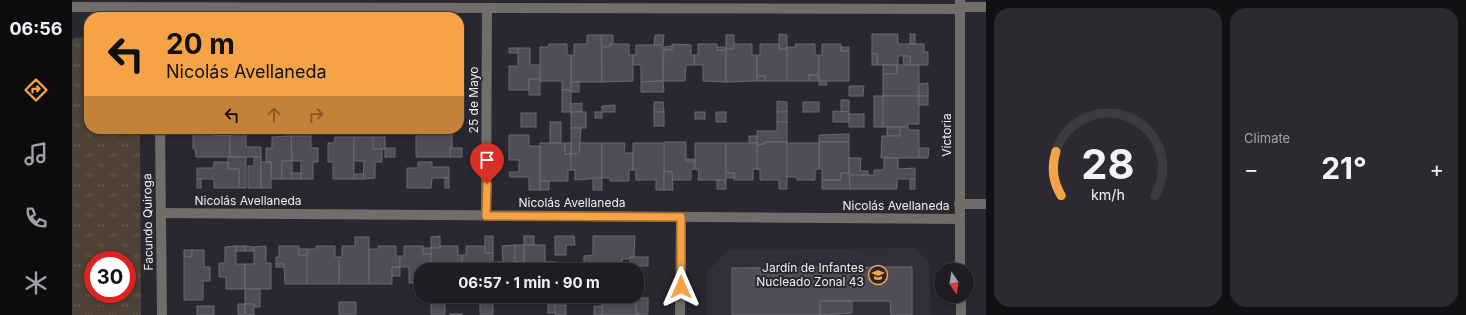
<!DOCTYPE html>
<html lang="en">
<head>
<meta charset="utf-8">
<style>
  body { margin:0; font-family:Inter,sans-serif; background:#2c2a30; color:#f1f3f6; height:100vh; display:flex; flex-direction:column; font-size:15px; white-space:nowrap }
  * { box-sizing:border-box; margin:0 }
  p { font-size:13px; color:#a1a2a6 }
  .icon { flex:none; width:22px; height:22px; fill:none; stroke:currentColor; stroke-width:2; stroke-linecap:round; stroke-linejoin:round }
  .map { position:relative; flex:1; overflow:hidden }
  .details { display:flex; flex-direction:column; gap:8px; padding:8px; background:#111013; width:480px }
  .details>* { flex:none }
  .banner { position:absolute; left:12px; top:12px; width:380px; height:122px; border-radius:16px; box-shadow:0 2px 6px #0003,0 0 0 1px #3c3b41; background:#f5a346; color:#111; overflow:hidden }
  .needle { width:26px; rotate:167deg }
  .fabs { position:absolute; left:862px; top:263px; display:grid; gap:8px }
  .fabs a { display:grid; place-items:center; width:40px; height:40px; border-radius:50%; background:#1f1d23; box-shadow:0 2px 6px #0003,0 0 0 1px #3c3b41; font-size:20px }
  .speed { position:absolute; left:12px; top:251px; display:flex; gap:8px; font-size:20px; font-weight:700; text-align:center }
  .speed>* { display:grid; place-content:center; width:52px; height:52px; border-radius:50%; background:#1f1d23; box-shadow:0 2px 6px #0003,0 0 0 1px #3c3b41; line-height:1 }
  .speed .limit { border:6px solid #d22; background:#fff; color:#111 }
  .pin { position:absolute; display:grid; place-items:center; width:34px; height:34px; color:#fff; margin:-41px -17px; border-radius:50% 50% 50% 0; rotate:-45deg; box-shadow:0 0 4px #0007 }
  .pin .icon { rotate:45deg }
  .me { position:absolute; width:44px; margin:-22px; rotate:0deg; stroke-linejoin:round; filter:drop-shadow(0 0 3px #0008) }
  .turn { display:flex; align-items:center; gap:14px; height:84px; padding:0 16px; font-size:18px }
  .turn .icon { width:52px; height:52px; stroke-width:2.5 }
  .turn b { display:block; font-size:28px; line-height:34px }
  .lanes { display:flex; align-items:center; height:38px; padding:0 16px; background:#0003; justify-content:center; gap:20px; direction:ltr }
  .lanes .off { opacity:.35 }
  .big { font-size:30px; font-weight:700; line-height:1.1 }
  .details .widget { flex:1; display:flex; flex-direction:column; justify-content:center; gap:6px; min-width:0; padding:0 14px; border-radius:16px; background:#2c2a30 }
  .details .dial { align-items:center; gap:0 }
  .dial svg { height:104px; overflow:visible; fill:none; stroke:#3c3b41; stroke-width:7; stroke-linecap:round; text-anchor:middle }
  .dial text { fill:#f1f3f6; stroke:none }
  .heat { display:flex; justify-content:space-between; align-items:center; font-size:22px; direction:ltr }
  .details .tiles { flex:1; display:grid; gap:8px; grid-template-columns:repeat(2,1fr) }
  .trip { position:absolute; left:342px; top:263px; width:230px; height:40px; border-radius:16px; background:#1f1d23; box-shadow:0 2px 6px #0003,0 0 0 1px #3c3b41; font-weight:700; line-height:40px; text-align:center }
  main { display:flex; flex:1; min-height:0 }
  .dock { display:flex; flex-direction:column; width:72px; justify-content:space-around; align-items:center; background:#0c0c0e; color:#a1a2a6 }
  .dock .icon { width:28px; height:28px }
  .dock .on { color:#f5a346 }
  .dock b { font-size:18px; color:#f1f3f6 }
  .map>svg:first-child { display:block }
</style>
</head>
<body>
<main>
<nav class="dock">
<b>06:56</b>
<svg class="icon on" aria-label="directions" viewBox="0 0 24 24"><path d="M12 3l9 9-9 9-9-9zM9 14v-3h6M13 9l2 2-2 2"/></svg>
<svg class="icon" aria-label="music" viewBox="0 0 24 24"><path d="M9 18V5l10-2v13"/><circle cx="6" cy="18" r="3"/><circle cx="16" cy="16" r="3"/></svg>
<svg class="icon" aria-label="phone" viewBox="0 0 24 24"><path d="M5 4h4l2 5-3 2q2 4 5 5l2-3 5 2v4C11 20 4 13 5 4z"/></svg>
<svg class="icon" aria-label="climate" viewBox="0 0 24 24"><path d="M12 3v18M4 7l16 10M4 17L20 7"/></svg>
</nav>
<div class="map">
<svg width="914" height="315" viewBox="0 0 914 315">
  <defs>
    <pattern id="park-tufts" width="24" height="20" patternUnits="userSpaceOnUse"><rect width="24" height="20" fill="#4e4135"/><path d="M3 7l-1-3M5 7V3M7 7l1-3M15 17l-1-3M17 17v-4M19 17l1-3" fill="none" stroke="#685d53"/></pattern>
  </defs>
  <rect width="100%" height="100%" fill="#29272f"/>
  <!-- built -->
  <path fill="#322f3c" d="M843,248L857,262L859,315H635V273L655,250Z"/>
  <!-- park -->
  <path fill="url(#park-tufts)" fill-rule="evenodd" d="M17,37V129H68L69,315H0V40L3,38ZM21,260H55V294H21Z"/>
  <!-- building -->
  <g fill="#4f4d55" stroke="#6b6972">
    <path d="M707,34L715,35V49H707Z"/>
    <path d="M800,34H826V44H852V52H856V65H838V56H826V65H805V54H800Z"/>
    <rect x="838" y="34" width="5" height="10"/>
    <path d="M515,35H529L530,82H499V55H502V44H515Z"/>
    <path d="M529,35H541V44H538V47H530Z"/>
    <path d="M583,35H592L591,45H582Z"/>
    <rect x="654" y="35" width="8" height="14"/>
    <path d="M477,44H495V55H499V90H490V81H468V47H476Z"/>
    <path d="M538,44H557V55H561V81L530,82V47H538Z"/>
    <path d="M600,44L619,45V55H622L623,65H614L613,81H591L592,49L600,50Z"/>
    <path d="M626,44H645V50H654V82L631,81V65H623L622,55H626Z"/>
    <path d="M662,44H680V55H685V81L654,82V49H662Z"/>
    <path d="M688,44H707V49H715V81H693V76H685V55H688Z"/>
    <path d="M723,44H743V55H747L746,75H737V81H715V47H724Z"/>
    <path d="M750,44H769V51H777V81H747V55H750Z"/>
    <path d="M564,45H591V81L569,82V65H561V55H564Z"/>
    <path d="M600,46V50L592,49V47Z"/>
    <rect x="645" y="47" width="9" height="3"/>
    <rect x="769" y="47" width="8" height="4"/>
    <rect x="437" y="48" width="9" height="5"/>
    <path d="M446,48H458V65H468V79H457V90H437V66H446Z"/>
    <rect x="800" y="54" width="5" height="11"/>
    <path d="M831,56H838V65H832Z"/>
    <rect x="387" y="64" width="3" height="31"/>
    <rect x="811" y="65" width="14" height="9"/>
    <path d="M825,65H847V96H811V74H825Z"/>
    <path d="M737,75H746L747,81H737Z"/>
    <rect x="685" y="76" width="8" height="5"/>
    <rect x="457" y="79" width="11" height="16"/>
    <path d="M591,81L592,92H569V82Z"/>
    <path d="M747,81H754L755,85H747Z"/>
    <rect x="499" y="82" width="8" height="10"/>
    <path d="M856,83V96H847V84Z"/>
    <path d="M777,86H792L791,96H777Z"/>
    <rect x="490" y="90" width="9" height="22"/>
    <rect x="387" y="95" width="3" height="9"/>
    <rect x="802" y="96" width="9" height="31"/>
    <path d="M811,96H847V124H836V127H811Z"/>
    <rect x="847" y="96" width="9" height="9"/>
    <path d="M769,100H777V112L769,111Z"/>
    <path d="M705,101L715,102V112H705Z"/>
    <path d="M582,102H591L592,112H582Z"/>
    <rect x="731" y="102" width="16" height="10"/>
    <path d="M510,103V112H499V104Z"/>
    <path d="M543,105V112H530V106Z"/>
    <path d="M761,111L777,112V122H761Z"/>
    <rect x="499" y="112" width="15" height="16"/>
    <rect x="523" y="112" width="7" height="6"/>
    <rect x="582" y="112" width="10" height="14"/>
    <rect x="623" y="112" width="10" height="7"/>
    <rect x="644" y="112" width="10" height="10"/>
    <rect x="705" y="112" width="10" height="10"/>
    <rect x="449" y="113" width="15" height="14"/>
    <rect x="777" y="114" width="15" height="13"/>
    <rect x="478" y="122" width="11" height="21"/>
    <path d="M705,122H715V142H693V144L685,145V131H705Z"/>
    <rect x="815" y="127" width="13" height="9"/>
    <path d="M828,127H836V130H847V158H809L810,136H828Z"/>
    <path d="M499,128H509L507,154H499Z"/>
    <path d="M129,129H142V135H158V157H124L123,149H121V130Z"/>
    <path d="M142,129H174V147H189V157H158V135H142Z"/>
    <path d="M344,129L380,130V148H378V157H344Z"/>
    <path d="M777,134V142H747V135Z"/>
    <path d="M437,135H457V146H468V190H457V177H438L437,172H447V160H437Z"/>
    <path d="M219,136H239V148H246V162H241V179H229V161H220Z"/>
    <path d="M219,136L220,161H210V179H199V162H194V148H200V137Z"/>
    <rect x="677" y="136" width="8" height="7"/>
    <path d="M263,137H282V179H261V162H256V143H262Z"/>
    <path d="M282,137H301V149H310V162H303V178L291,179L292,161H282Z"/>
    <rect x="301" y="137" width="12" height="12"/>
    <path d="M592,142H614V161H623V169L619,170V180H600V172L592,171Z"/>
    <path d="M693,142H715V189H707V180H688V170L685,169V145L693,144Z"/>
    <path d="M747,142H777V173H769V180H750V169H747Z"/>
    <path d="M468,143H493V154H499V170H496V181H468Z"/>
    <rect x="493" y="143" width="6" height="11"/>
    <path d="M508,143H530V178L503,180V170H499V154H507Z"/>
    <path d="M530,143H553L552,153H561V170H557V181H538V178H530Z"/>
    <path d="M561,143H592V190H584V180H564V170H561Z"/>
    <path d="M623,143H654V180H626L627,170L623,169Z"/>
    <path d="M654,143H685V169H681V180H662V173H654Z"/>
    <path d="M715,143H747V169L743,170V180H725V177H715Z"/>
    <rect x="313" y="148" width="10" height="9"/>
    <rect x="378" y="148" width="12" height="9"/>
    <path d="M847,148H857L856,158H847Z"/>
    <path d="M156,157H174V188H167V169H156Z"/>
    <path d="M182,157H189V188H176V166H182Z"/>
    <path d="M777,158H789L788,171H796V175H777Z"/>
    <path d="M812,158H826V169L843,168V179H825V189H778L777,175H802V170H812Z"/>
    <rect x="614" y="159" width="9" height="2"/>
    <rect x="210" y="161" width="10" height="18"/>
    <path d="M142,162H156V169H167V188H142V179H125V168H141Z"/>
    <rect x="189" y="162" width="10" height="26"/>
    <path d="M346,162H360V167H377V178H360L359,188H335V168H346Z"/>
    <path d="M592,171L600,172L601,190H592Z"/>
    <path d="M219,173H229V179H220Z"/>
    <rect x="654" y="173" width="8" height="5"/>
    <path d="M769,173H777L778,189H750V180H769Z"/>
    <path d="M282,174H292L291,179H282Z"/>
    <rect x="373" y="178" width="4" height="10"/>
    <rect x="521" y="178" width="9" height="12"/>
    <rect x="125" y="179" width="4" height="9"/>
    <rect x="838" y="179" width="5" height="10"/>
    <rect x="645" y="180" width="9" height="9"/>
    <rect x="468" y="181" width="9" height="9"/>
    <path d="M368,236V248H359V237Z"/>
    <rect x="413" y="236" width="8" height="17"/>
    <rect x="452" y="236" width="10" height="9"/>
    <path d="M483,236H502L503,245H494V255H483Z"/>
    <path d="M521,236H563L562,257H558V259H550V266H512V256L521,255Z"/>
    <path d="M283,237H297V284H267V257H270V246H283Z"/>
    <path d="M443,245V267H452V270H426L425,262H431L430,246Z"/>
    <rect x="443" y="245" width="9" height="17"/>
    <path d="M452,245H473V262H478V270H452Z"/>
    <path d="M164,246V264H173V289H154V277H147V263H153V247Z"/>
    <rect x="164" y="246" width="9" height="5"/>
    <path d="M173,246L182,247V251H173Z"/>
    <path d="M194,246V263H199V289H173V264H182V247Z"/>
    <path d="M207,246H227V255H235V284H213L212,264H204V257H207Z"/>
    <path d="M244,246H263V257H267V284H235V249H244Z"/>
    <path d="M306,246H324V256H328V267H320V284H297V249H306Z"/>
    <path d="M332,246H351V254H359V270H349V283H337V267H328V256H332Z"/>
    <path d="M368,246H386V255H390V266H382V270H359V248H368Z"/>
    <path d="M394,246H413V253H421V270H390V255H394Z"/>
    <rect x="351" y="248" width="8" height="6"/>
    <rect x="227" y="249" width="8" height="6"/>
    <path d="M112,250H120V257L112,256Z"/>
    <path d="M120,250H132V267H138V281H131V300H112V256L120,257Z"/>
    <rect x="558" y="257" width="18" height="9"/>
    <rect x="478" y="262" width="5" height="8"/>
    <rect x="204" y="264" width="8" height="3"/>
    <rect x="382" y="266" width="8" height="4"/>
    <rect x="546" y="266" width="4" height="4"/>
    <rect x="550" y="266" width="5" height="4"/>
    <rect x="320" y="267" width="8" height="9"/>
    <path d="M840,267V315H819L818,301H748V315H660V268Z"/>
    <path d="M173,289H188V307H181L182,304H173Z"/>
    <path d="M390,296H421V297L390,298Z"/>
    <rect x="421" y="296" width="12" height="1"/>
    <rect x="473" y="296" width="10" height="4"/>
    <rect x="530" y="296" width="29" height="2"/>
    <rect x="408" y="297" width="13" height="17"/>
    <rect x="359" y="298" width="14" height="16"/>
    <path d="M530,298H564V314L568,315H530Z"/>
    <rect x="564" y="298" width="12" height="16"/>
    <rect x="476" y="300" width="7" height="13"/>
    <path d="M748,301H780V313L748,315Z"/>
    <rect x="267" y="302" width="17" height="12"/>
    <path d="M166,304H173V314L166,315Z"/>
    <path d="M173,304H182V315L173,314Z"/>
    <rect x="483" y="305" width="11" height="10"/>
    <rect x="125" y="306" width="17" height="9"/>
    <rect x="522" y="306" width="8" height="9"/>
    <rect x="378" y="314" width="12" height="1"/>
  </g>
  <g fill="none" stroke-linecap="round" stroke-linejoin="round">
    <!-- street -->
    <g stroke="#706d6a" stroke-width="10">
      <path d="M888,0V270"/>
      <path d="M0,7L888,9"/>
      <path d="M888,7H914"/>
      <path d="M88,129L90,315"/>
      <path d="M887,204H914"/>
      <path d="M89,213L888,219"/>
      <path d="M414,216L415,8"/>
      <path d="M889,296V315"/>
      <path d="M608,315L609,217"/>
    </g>
  </g>
  <g fill="none" stroke-linecap="round" stroke-linejoin="round">
    <!-- route casing -->
    <g stroke="#9f6a2e" stroke-width="10">
      <path id="route" d="M415,184L414,216L609,217V287"/>
    </g>
    <!-- route -->
    <use href="#route" stroke="#f5a346" stroke-width="7"/>
  </g>
  <!-- icons -->
  <defs>
    <g id="school-ring" transform="scale(1)"><circle r="9.5" fill="#29272f" stroke="#f5a346" stroke-width="1.5"/><path d="M0-5L7-2L0 1L-7-2ZM-4 1L0 2.5L4 1V4Q0 6-4 4Z" fill="#f5a346"/></g>
  </defs>
  <g fill-rule="evenodd">
    <use href="#school-ring" x="806" y="275"/>
  </g>
  <g text-anchor="middle" stroke-width="4" stroke-linejoin="round" paint-order="stroke">
    <!-- street labels -->
    <g font-size="12" fill="#f0eff5" stroke="#29272f">
      <text transform="translate(402 100) rotate(-90)" y="4">25 de Mayo</text>
      <text transform="translate(875 135) rotate(-90)" y="4">Victoria</text>
      <text x="176" y="205">Nicolás Avellaneda</text>
      <text x="500" y="207">Nicolás Avellaneda</text>
      <text x="824" y="210">Nicolás Avellaneda</text>
      <text transform="translate(76 222) rotate(-91)" y="4">Facundo Quiroga</text>
    </g>
    <!-- poi labels -->
    <g font-size="12" fill="#f0eff5" stroke="#29272f" text-anchor="end">
      <text x="792" y="272">Jardín de Infantes<tspan x="792" dy="14">Nucleado Zonal 43</tspan></text>
    </g>
  </g>
</svg>
<div class="fabs">
<a><svg class="needle" viewBox="-14 -14 28 28"><path d="M0-13l5 13h-10z" fill="#e53935"/><path d="M0 13l5-13h-10z" fill="#a1a2a6"/></svg></a>
</div>
<div class="speed"><div class="limit">30</div></div>
<div class="pin" style="left:415px;top:184px;background:#d93025"><svg class="icon" aria-label="arrive" viewBox="0 0 24 24"><path d="M6 21V4h12l-3 4 3 4H6"/></svg></div>
<svg class="me" style="left:609px;top:287px" viewBox="-20 -20 40 40"><path d="M0-17L14 15 0 8-14 15z" fill="#f5a346" stroke="#fff" stroke-width="4"/></svg>
<div class="trip">06:57 · 1 min · 90 m</div>
<div class="banner">
<div class="turn"><svg class="icon" aria-label="left" viewBox="0 0 24 24"><path d="M17 20v-9H6M10 6l-5 5 5 5"/></svg><div><b>20 m</b>Nicolás Avellaneda</div></div>
<div class="lanes"><svg class="icon" aria-label="left" viewBox="0 0 24 24"><path d="M17 20v-9H6M10 6l-5 5 5 5"/></svg><svg class="icon off" aria-label="ahead" viewBox="0 0 24 24"><path d="M12 20V5M6 11l6-6 6 6"/></svg><svg class="icon off" aria-label="right" viewBox="0 0 24 24"><path d="M7 20v-9h11M14 6l5 5-5 5"/></svg></div>
</div>
</div>
<section class="details">
<div class="tiles">
<div class="widget dial"><svg viewBox="0 0 100 80">
<path d="M14 69A42 42 0 1 1 86 69"/>
<path d="M14 69A42 42 0 0 1 10 35" stroke="#f5a346"/>
<text x="50" y="56" font-size="32" font-weight="700">28</text>
<text x="50" y="72" font-size="11">km/h</text>
</svg></div>
<div class="widget"><p>Climate</p>
<div class="heat"><a>−</a><b class="big">21°</b><a>+</a></div>
</div>
</div>
</section>
</main>
</body>
</html>
